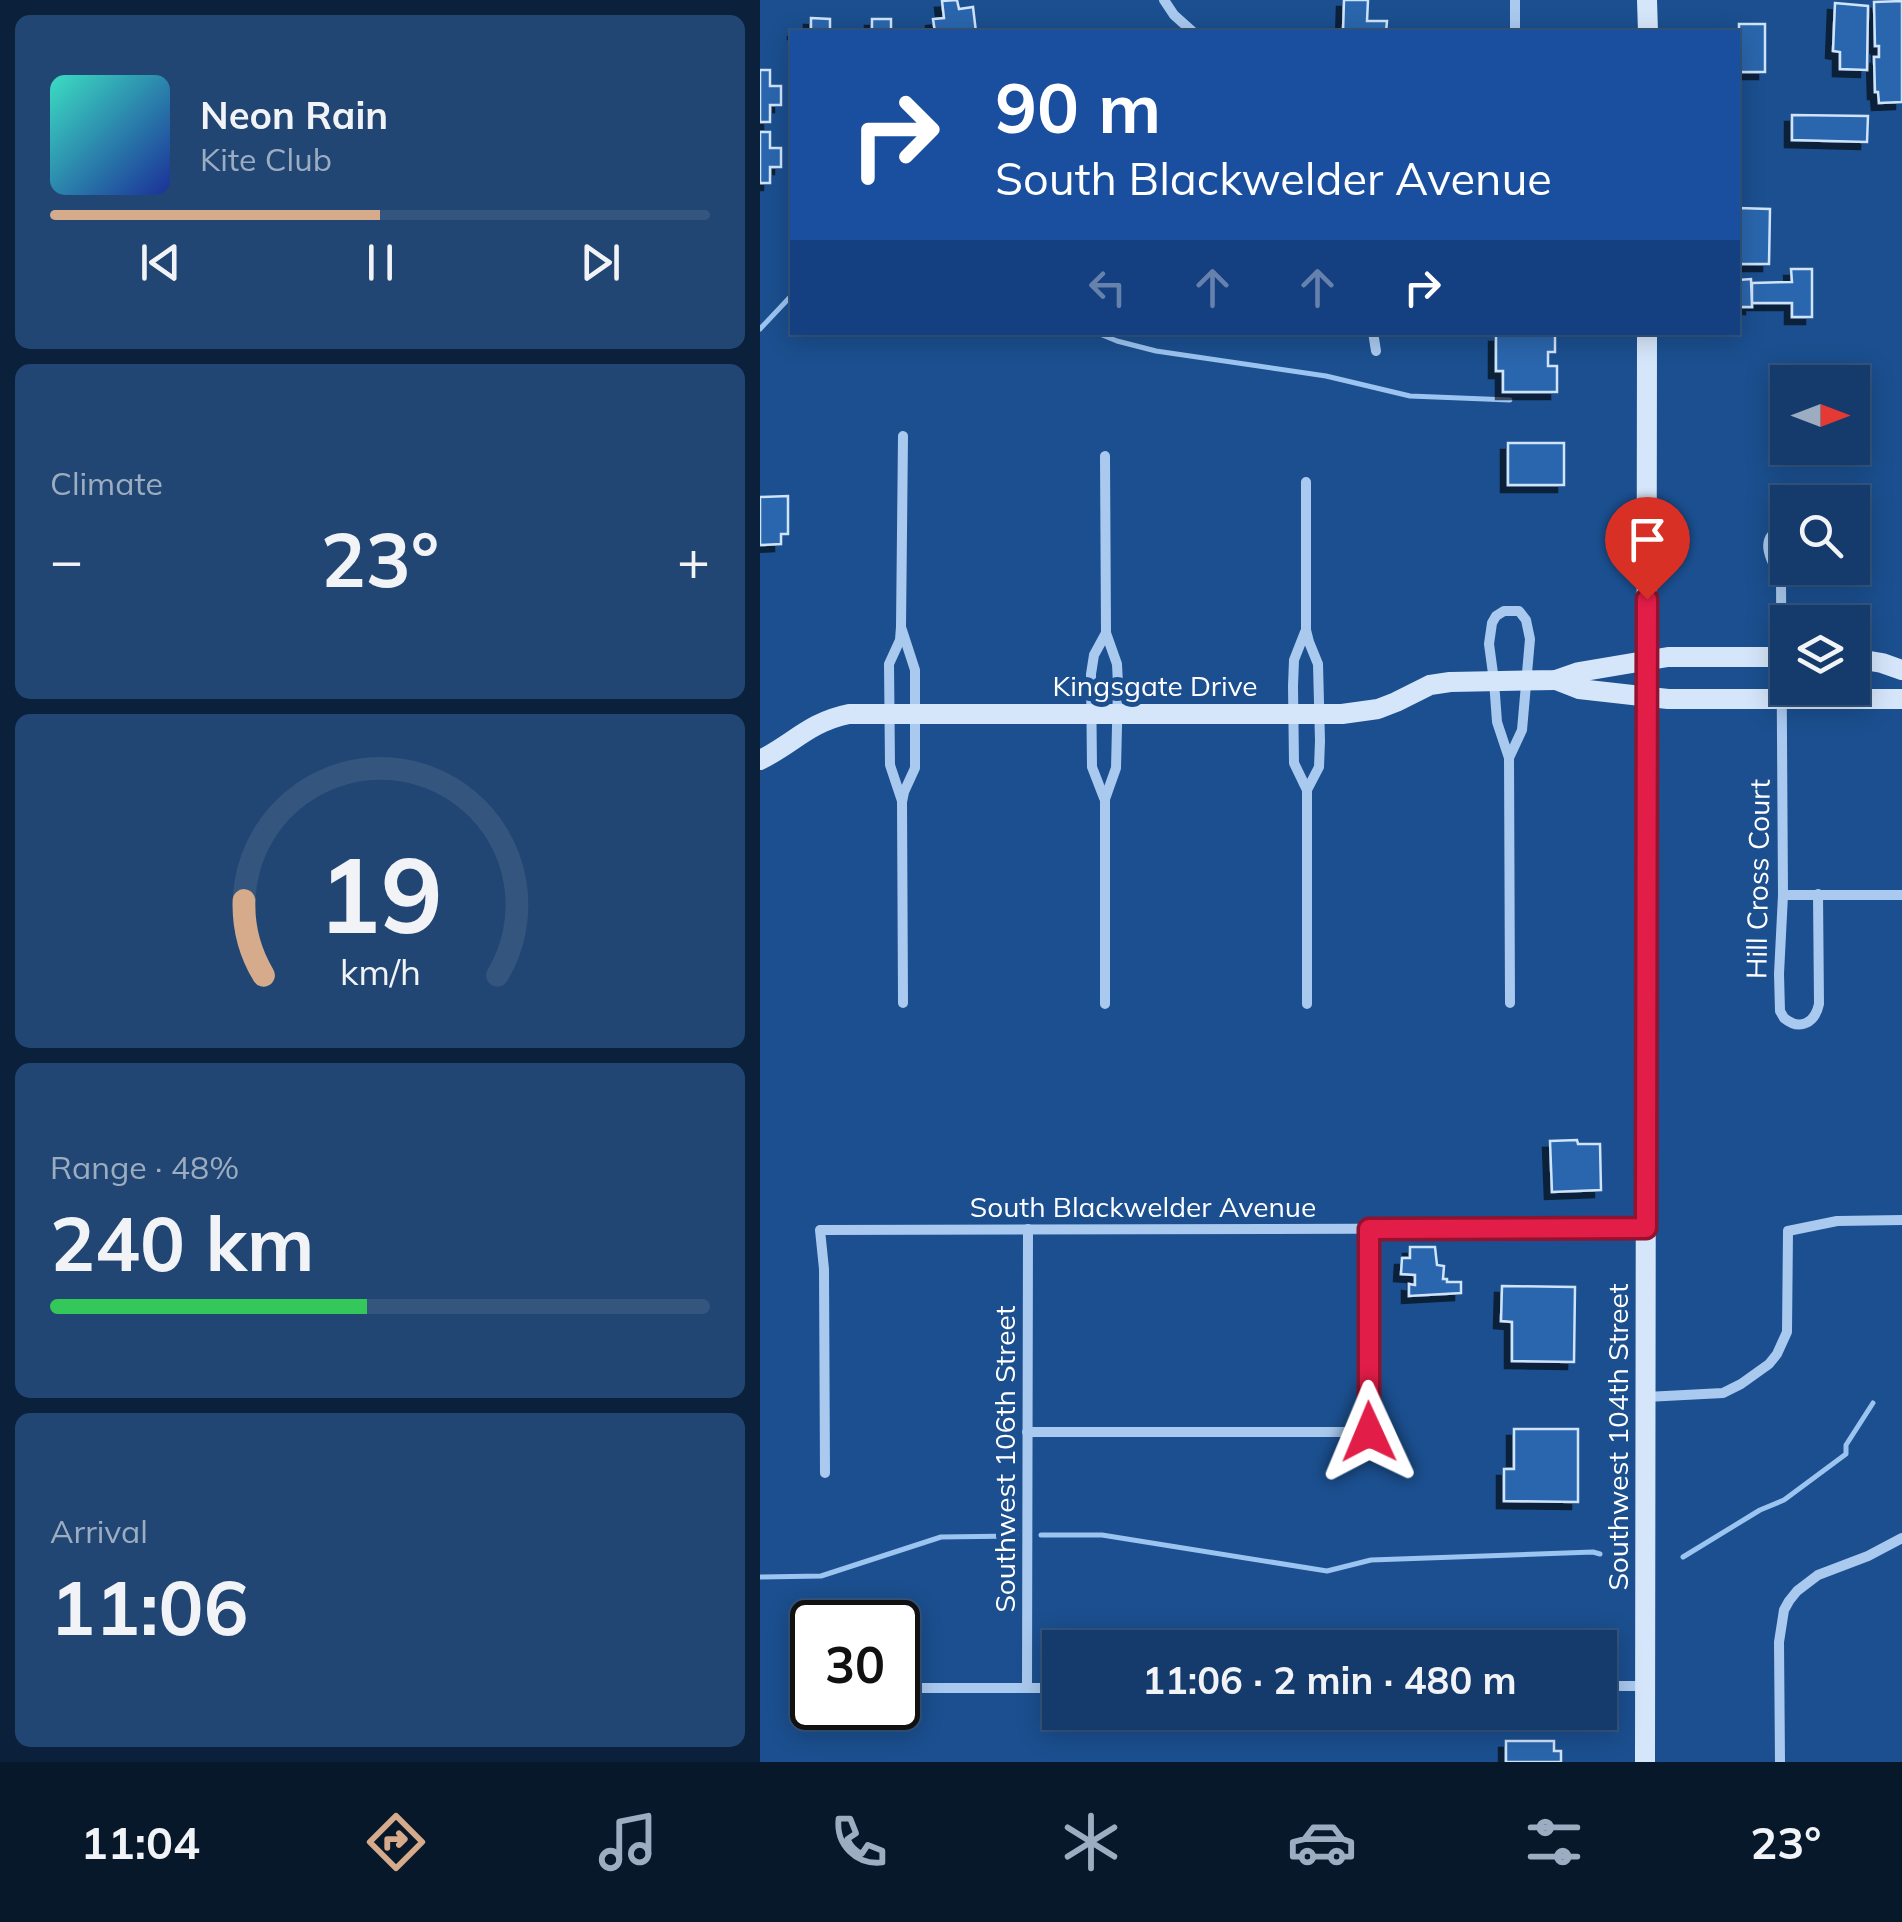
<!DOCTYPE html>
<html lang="en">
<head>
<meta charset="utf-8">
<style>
  body { margin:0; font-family:Mulish,sans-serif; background:#214673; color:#f1f3f6; height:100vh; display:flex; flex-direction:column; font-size:38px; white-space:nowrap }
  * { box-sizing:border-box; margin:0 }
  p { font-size:32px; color:#9dadc1 }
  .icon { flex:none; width:55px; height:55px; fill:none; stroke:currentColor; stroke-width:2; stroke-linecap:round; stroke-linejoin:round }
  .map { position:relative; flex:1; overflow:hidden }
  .drawer { display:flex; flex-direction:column; gap:15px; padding:15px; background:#0b203b; width:760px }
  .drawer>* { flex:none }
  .guide { position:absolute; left:30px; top:30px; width:950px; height:305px; border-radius:0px; box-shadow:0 5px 25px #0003,0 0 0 2px #33557e; background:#1a4fa0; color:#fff; overflow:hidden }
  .needle { width:65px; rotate:90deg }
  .controls { position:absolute; left:1010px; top:365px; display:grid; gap:20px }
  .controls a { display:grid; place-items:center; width:100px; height:100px; border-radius:0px; background:#143b6b; box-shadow:0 5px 25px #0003,0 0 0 2px #33557e; font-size:50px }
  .speed { position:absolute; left:30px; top:1600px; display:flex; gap:20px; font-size:50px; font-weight:700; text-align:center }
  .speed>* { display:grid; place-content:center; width:130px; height:130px; border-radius:50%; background:#143b6b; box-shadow:0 5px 25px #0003,0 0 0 2px #33557e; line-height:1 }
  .speed .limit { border:5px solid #111; border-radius:15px; background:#fff; color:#111 }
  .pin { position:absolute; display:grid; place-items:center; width:85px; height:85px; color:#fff; margin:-102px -42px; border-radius:50% 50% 50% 0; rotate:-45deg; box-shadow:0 0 10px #0007 }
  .pin .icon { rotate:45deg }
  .me { position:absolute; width:110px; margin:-55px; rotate:359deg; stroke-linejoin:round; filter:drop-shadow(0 0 8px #0008) }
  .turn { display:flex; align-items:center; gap:35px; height:210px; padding:0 40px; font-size:45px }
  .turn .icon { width:130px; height:130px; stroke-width:2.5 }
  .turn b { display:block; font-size:70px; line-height:85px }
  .lanes { display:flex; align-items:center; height:95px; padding:0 40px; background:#0003; justify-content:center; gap:50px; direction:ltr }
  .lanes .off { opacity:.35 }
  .big { font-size:75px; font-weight:700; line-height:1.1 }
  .drawer .card { flex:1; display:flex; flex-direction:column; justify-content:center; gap:15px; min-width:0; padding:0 35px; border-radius:15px; background:#214673 }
  .drawer .dial { align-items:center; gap:0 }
  .dial svg { height:260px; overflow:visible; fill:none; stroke:#33557e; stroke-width:7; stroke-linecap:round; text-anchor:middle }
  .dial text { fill:#f1f3f6; stroke:none }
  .song { display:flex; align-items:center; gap:30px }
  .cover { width:120px; height:120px; border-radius:15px; background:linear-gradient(135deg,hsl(170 70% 55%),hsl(230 70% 35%)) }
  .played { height:10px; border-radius:5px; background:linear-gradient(90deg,#d6ab8b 50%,#33557e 50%) }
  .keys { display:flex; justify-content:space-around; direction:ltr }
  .heat { display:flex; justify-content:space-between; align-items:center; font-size:55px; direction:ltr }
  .charge { height:15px; border-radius:8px; background:linear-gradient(90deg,#34c759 48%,#33557e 0) }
  .trip { position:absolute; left:282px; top:1630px; width:575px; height:100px; border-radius:0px; background:#143b6b; box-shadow:0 5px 25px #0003,0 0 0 2px #33557e; font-weight:700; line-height:100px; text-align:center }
  .dock { display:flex; height:160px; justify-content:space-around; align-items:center; background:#08182b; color:#9dadc1 }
  .dock .icon { width:70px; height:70px }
  .dock .current { color:#d6ab8b }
  .dock b { font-size:45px; color:#f1f3f6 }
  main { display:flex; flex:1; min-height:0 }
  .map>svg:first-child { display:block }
</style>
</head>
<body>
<main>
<section class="drawer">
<div class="card">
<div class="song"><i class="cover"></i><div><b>Neon Rain</b><p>Kite Club</p></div></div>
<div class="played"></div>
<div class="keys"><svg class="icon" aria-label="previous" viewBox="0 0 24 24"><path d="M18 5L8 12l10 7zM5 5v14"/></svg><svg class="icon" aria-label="pause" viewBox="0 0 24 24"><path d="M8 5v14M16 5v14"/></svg><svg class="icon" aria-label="next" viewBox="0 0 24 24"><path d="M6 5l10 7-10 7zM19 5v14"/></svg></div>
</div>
<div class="card"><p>Climate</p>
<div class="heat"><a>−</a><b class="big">23°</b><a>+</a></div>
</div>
<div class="card dial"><svg viewBox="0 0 100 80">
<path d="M14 69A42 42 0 1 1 86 69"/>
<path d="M14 69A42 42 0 0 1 8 46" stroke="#d6ab8b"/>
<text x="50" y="56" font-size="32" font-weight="700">19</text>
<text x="50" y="72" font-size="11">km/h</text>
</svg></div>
<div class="card"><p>Range · 48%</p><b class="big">240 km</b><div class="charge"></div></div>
<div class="card"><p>Arrival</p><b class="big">11:06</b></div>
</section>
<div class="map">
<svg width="1142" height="1762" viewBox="0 0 1142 1762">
  <defs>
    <filter id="shadow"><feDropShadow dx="-7" dy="7" stdDeviation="0" flood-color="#0009"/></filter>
  </defs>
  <rect width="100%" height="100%" fill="#1b4f8f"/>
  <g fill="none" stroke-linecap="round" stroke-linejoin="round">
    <!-- stream -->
    <g stroke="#9cc4f0" stroke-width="5">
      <path d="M0,329L32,295"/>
      <path d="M335,332L357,341L396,351L566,376L650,396L750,400"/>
      <path d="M281,1535H342L567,1571L611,1560L833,1552L840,1554"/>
      <path d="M923,1557L1000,1510L1024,1500L1086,1454V1445L1113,1403"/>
      <path d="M0,1577L61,1576L181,1537L256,1536"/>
    </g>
  </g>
  <!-- building -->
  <g fill="#2a66ad" stroke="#cfe3fa" stroke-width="2.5" filter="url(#shadow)">
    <path d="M197,0L199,9L213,7L216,32H175L173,19L184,18L182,1Z"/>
    <path d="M584,0H608L607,21H627L626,32H583Z"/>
    <path d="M1142,1V102L1119,103L1118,92H1115L1114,57H1119V46H1115L1114,2Z"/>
    <path d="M1075,3L1108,6L1107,70L1080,69V52L1073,51Z"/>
    <path d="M51,18L70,19V30H88V32H35V30L51,31Z"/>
    <path d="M112,19H131V30H148V32H94V30L112,31Z"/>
    <rect x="979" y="24" width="26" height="48"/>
    <path d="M0,70H10V86H21V105H10V122H0Z"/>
    <path d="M1032,115L1108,116L1107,142L1032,140Z"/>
    <path d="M0,132H10V148H21V167H10V183H0Z"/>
    <path d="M978,208L1010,209L1009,264H978Z"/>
    <path d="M1031,269H1052V317H1032V303H992V283L1032,282Z"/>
    <path d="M991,279L992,307H978V280Z"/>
    <path d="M736,335H795V352H788V366H797V392H743V371H736Z"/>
    <rect x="748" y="443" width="56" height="42"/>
    <path d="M28,496V534H21V544L0,545V497Z"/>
    <path d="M817,1140L818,1144H840L841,1190L792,1192L790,1141Z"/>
    <path d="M650,1247H675L677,1265L684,1266L683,1279H687V1282H701V1293L649,1296V1284L655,1285V1275L641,1274L642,1258H650Z"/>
    <path d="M742,1286L815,1287L814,1362L752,1361V1322L741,1321Z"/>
    <path d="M754,1429H818V1502L744,1501V1469H754Z"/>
    <path d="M746,1741H794V1751H801V1762H746Z"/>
  </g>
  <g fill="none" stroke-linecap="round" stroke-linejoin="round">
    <!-- street -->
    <g stroke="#a9c9ee" stroke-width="10">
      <path d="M404,0L414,15L433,32"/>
      <path d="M755,0V32"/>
      <path d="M613,332L616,351"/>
      <path d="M345,456L346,633L357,664L358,685L356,768L345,799V1004"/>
      <path d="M546,482V630L549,642L558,664L560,741L559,767L547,790V1004"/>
      <path d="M1028,526C995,536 1011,558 1021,580L1023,895L1019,974L1020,1011L1024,1018C1040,1031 1055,1023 1059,1004L1058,894"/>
      <path d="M1021,580L1030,568"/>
      <path d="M141,627L155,670V768L144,792L142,802L143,1003"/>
      <path d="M545,632L534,660L533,686L534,763L547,790"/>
      <path d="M749,758L762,730L770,639L766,620L759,611H744L736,616L732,623L729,644L734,681L737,722L749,758L750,1003"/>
      <path d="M344,798L332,767L331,674L334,655L346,633"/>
      <path d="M142,801L130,765L129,664L140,640L141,627L143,436"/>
      <path d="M1023,895H1142"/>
      <path d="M886,1397L963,1393L981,1384L1009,1364L1017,1354L1027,1332L1028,1231L1077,1221L1142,1220"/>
      <path d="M267,1432H609V1229"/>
      <path d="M65,1473L64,1269L60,1230L885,1228"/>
      <path d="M840,1686H885"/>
      <path d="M138,1688H300"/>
      <path d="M267,1688L268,1229"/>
      <path d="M1020,1762L1019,1642L1024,1610L1029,1601L1037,1591L1058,1575L1108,1556L1142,1538"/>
    </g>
    <!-- secondary -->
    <g stroke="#d6e6fa" stroke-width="20">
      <path d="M887,0L888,32"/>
      <path d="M1092,658L1122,663L1142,670"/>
      <path d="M796,680L819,689L908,699H1142"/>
      <path d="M0,760C33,744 49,722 89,714H582L618,709L636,702L670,685L690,682L796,680L819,672L908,657H1028"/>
      <path d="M885,1762L887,332"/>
    </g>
  </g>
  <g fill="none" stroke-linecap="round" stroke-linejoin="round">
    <!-- route casing -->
    <g stroke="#92132f" stroke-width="25">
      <path id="route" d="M609,1432V1229L886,1228L887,599"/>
    </g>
    <!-- route -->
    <use href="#route" stroke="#e11d48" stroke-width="18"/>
  </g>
  <g text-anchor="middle" stroke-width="10" stroke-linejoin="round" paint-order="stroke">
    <!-- street labels -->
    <g font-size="28" fill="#fff" stroke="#1b4f8f">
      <text x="395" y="696">Kingsgate Drive</text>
      <text transform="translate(998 879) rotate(-89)" y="10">Hill Cross Court</text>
      <text x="383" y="1217">South Blackwelder Avenue</text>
      <text transform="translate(858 1437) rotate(-90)" y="10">Southwest 104th Street</text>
      <text transform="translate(245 1459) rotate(-90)" y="10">Southwest 106th Street</text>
    </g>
  </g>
</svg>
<div class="controls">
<a><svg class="needle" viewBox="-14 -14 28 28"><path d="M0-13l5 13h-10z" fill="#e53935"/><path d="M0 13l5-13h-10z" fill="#9dadc1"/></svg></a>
<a><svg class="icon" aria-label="search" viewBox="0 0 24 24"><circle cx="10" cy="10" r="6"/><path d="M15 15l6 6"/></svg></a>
<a><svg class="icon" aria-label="layers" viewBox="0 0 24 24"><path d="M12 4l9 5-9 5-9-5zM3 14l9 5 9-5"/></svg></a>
</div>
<div class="speed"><div class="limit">30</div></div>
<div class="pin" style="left:887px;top:599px;background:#d93025"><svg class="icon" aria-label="arrive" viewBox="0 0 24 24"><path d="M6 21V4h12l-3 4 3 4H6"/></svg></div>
<svg class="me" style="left:609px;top:1432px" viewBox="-20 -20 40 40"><path d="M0-17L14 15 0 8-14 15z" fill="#e11d48" stroke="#fff" stroke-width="4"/></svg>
<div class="trip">11:06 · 2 min · 480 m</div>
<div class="guide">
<div class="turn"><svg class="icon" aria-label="right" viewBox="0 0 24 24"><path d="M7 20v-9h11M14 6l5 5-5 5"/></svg><div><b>90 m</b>South Blackwelder Avenue</div></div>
<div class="lanes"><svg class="icon off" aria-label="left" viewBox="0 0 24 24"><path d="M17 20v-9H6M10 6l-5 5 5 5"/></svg><svg class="icon off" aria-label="ahead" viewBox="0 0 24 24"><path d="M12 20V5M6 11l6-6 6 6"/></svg><svg class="icon off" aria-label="ahead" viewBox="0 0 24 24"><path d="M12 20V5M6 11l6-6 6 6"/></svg><svg class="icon" aria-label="right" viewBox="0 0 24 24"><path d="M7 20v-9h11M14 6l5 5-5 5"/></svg></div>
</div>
</div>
</main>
<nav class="dock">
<b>11:04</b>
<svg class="icon current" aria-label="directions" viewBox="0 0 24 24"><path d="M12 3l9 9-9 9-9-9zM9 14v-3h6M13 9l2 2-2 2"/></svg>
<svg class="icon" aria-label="music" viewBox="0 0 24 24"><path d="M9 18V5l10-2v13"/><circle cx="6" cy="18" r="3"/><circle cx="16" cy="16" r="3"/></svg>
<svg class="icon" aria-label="phone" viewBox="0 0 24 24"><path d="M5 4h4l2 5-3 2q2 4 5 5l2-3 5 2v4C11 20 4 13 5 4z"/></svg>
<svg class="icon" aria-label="climate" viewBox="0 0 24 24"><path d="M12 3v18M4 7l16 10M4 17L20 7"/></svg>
<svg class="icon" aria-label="car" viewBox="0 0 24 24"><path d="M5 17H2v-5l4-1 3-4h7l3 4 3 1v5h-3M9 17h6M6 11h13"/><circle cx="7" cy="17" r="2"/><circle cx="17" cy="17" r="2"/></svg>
<svg class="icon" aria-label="filters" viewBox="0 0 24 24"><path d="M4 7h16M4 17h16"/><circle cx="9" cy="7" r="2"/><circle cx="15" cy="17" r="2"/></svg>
<b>23°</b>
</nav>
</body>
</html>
